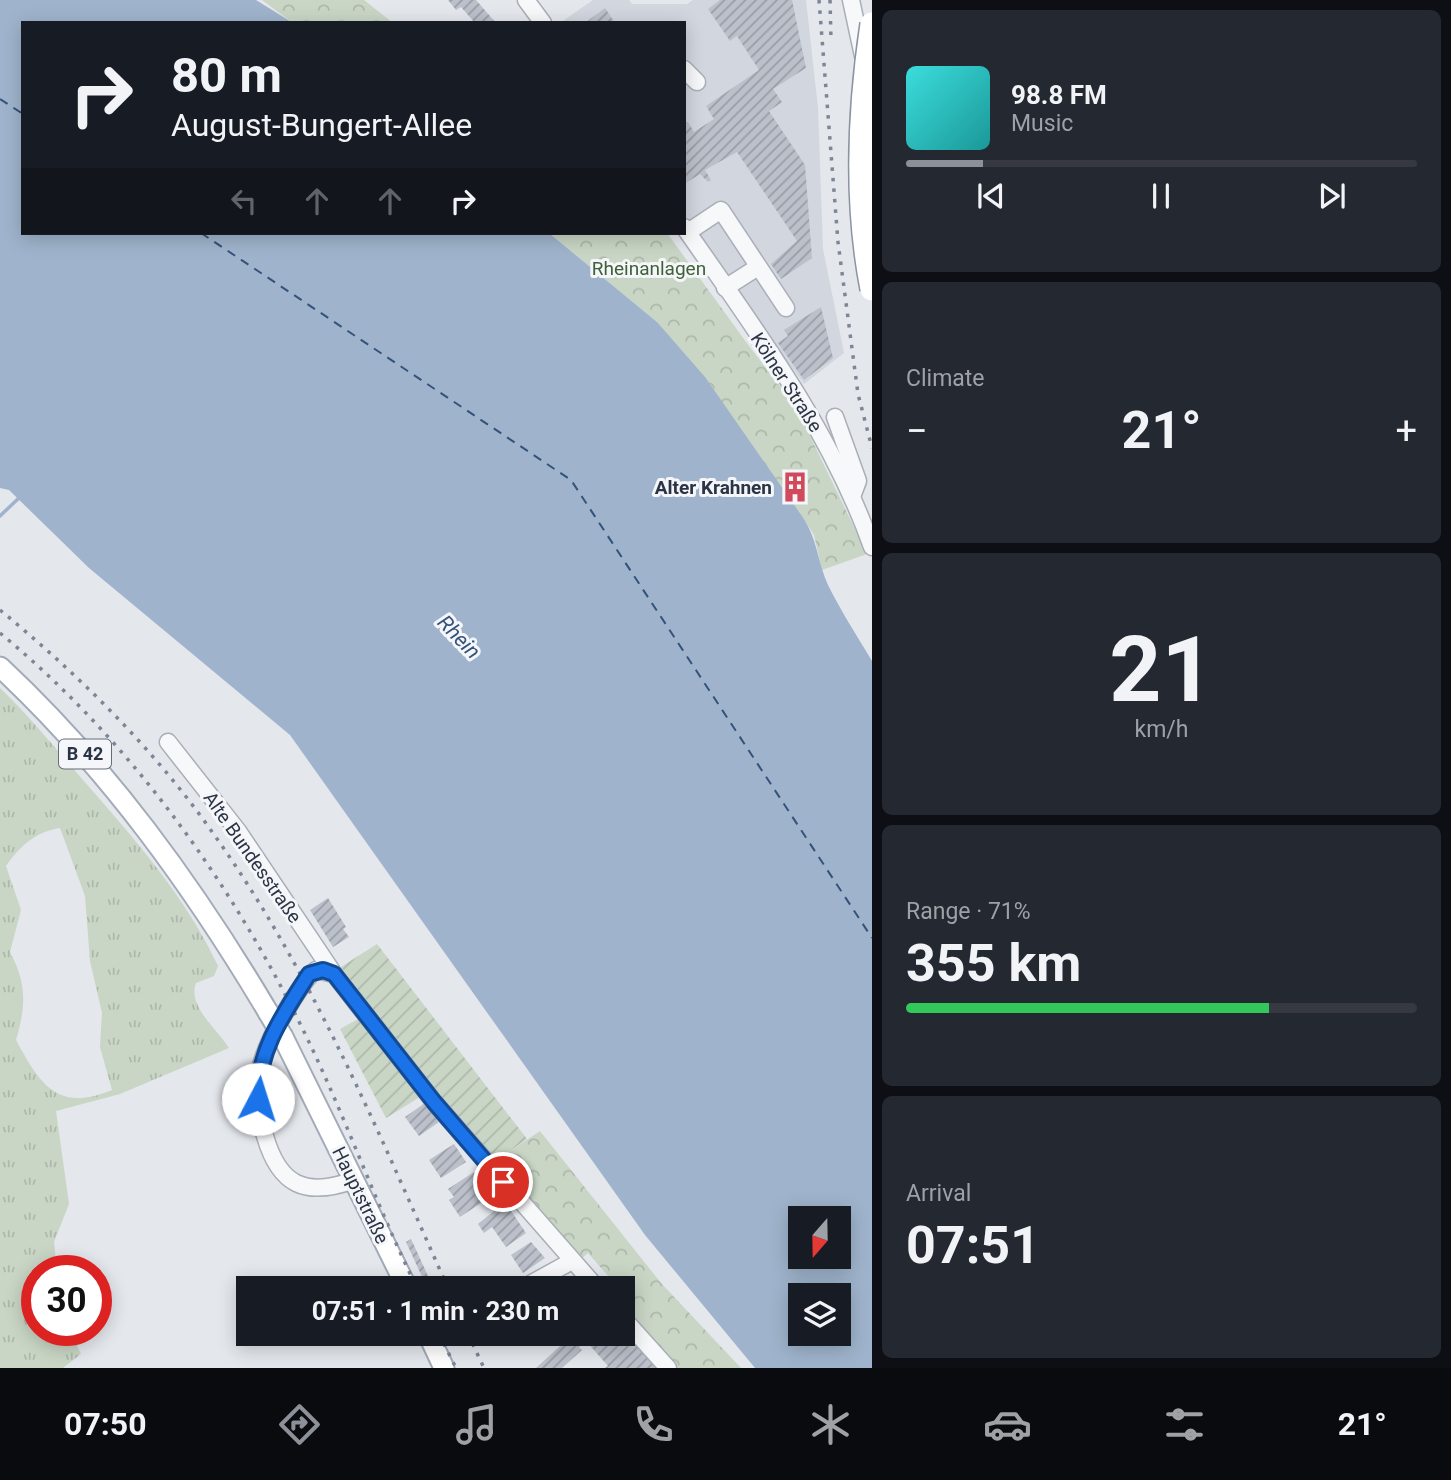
<!DOCTYPE html>
<html lang="en">
<head>
<meta charset="utf-8">
<style>
  body { margin:0; font-family:Roboto,sans-serif; background:#242831; color:#f1f3f6; height:100vh; display:flex; flex-direction:column; font-size:26px; white-space:nowrap }
  * { box-sizing:border-box; margin:0 }
  p { font-size:23px; color:#9ea1a6 }
  .icon { flex:none; width:38px; height:38px; fill:none; stroke:currentColor; stroke-width:2; stroke-linecap:round; stroke-linejoin:round }
  .map { position:relative; flex:1; overflow:hidden }
  .details { display:flex; flex-direction:column; gap:10px; padding:10px; background:#0d0f14; width:579px }
  .details>* { flex:none }
  .hud { position:absolute; left:21px; top:21px; width:665px; height:214px; border-radius:0px; box-shadow:0 4px 18px #0003; background:#171b24; color:#f1f3f6; overflow:hidden }
  .needle { width:46px; rotate:200deg }
  .fabs { position:absolute; left:788px; top:1206px; display:grid; gap:14px }
  .fabs a { display:grid; place-items:center; width:63px; height:63px; border-radius:0px; background:#171b24; box-shadow:0 4px 18px #0003; font-size:35px }
  .speed { position:absolute; left:21px; top:1255px; display:flex; gap:14px; font-size:35px; font-weight:700; text-align:center }
  .speed>* { display:grid; place-content:center; width:91px; height:91px; border-radius:50%; background:#171b24; box-shadow:0 4px 18px #0003; line-height:1 }
  .speed .limit { border:10px solid #d22; background:#fff; color:#111 }
  .pin { position:absolute; display:grid; place-items:center; width:60px; height:60px; color:#fff; margin:-30px; border:4px solid #fff; border-radius:50%; box-shadow:0 2px 7px #0007 }
  .me { position:absolute; width:77px; margin:-38px; rotate:5deg; stroke-linejoin:round; filter:drop-shadow(0 0 5px #0008) }
  .turn { display:flex; align-items:center; gap:24px; height:147px; padding:0 35px; font-size:32px }
  .turn .icon { width:91px; height:91px; stroke-width:2.5 }
  .turn b { display:block; font-size:49px; line-height:60px }
  .lanes { display:flex; align-items:center; height:66px; padding:0 35px; background:#0003; justify-content:center; gap:35px; direction:ltr }
  .lanes .off { opacity:.35 }
  .big { font-size:52px; font-weight:700; line-height:1.1 }
  .details .tile { flex:1; display:flex; flex-direction:column; justify-content:center; gap:10px; min-width:0; padding:0 24px; border-radius:10px; background:#242831 }
  .details .dial { align-items:center; gap:0 }
  .dial b { font-size:91px; line-height:1 }
  .song { display:flex; align-items:center; gap:21px }
  .cover { width:84px; height:84px; border-radius:10px; background:linear-gradient(135deg,hsl(180 70% 55%),hsl(180 70% 35%)) }
  .played { height:7px; border-radius:4px; background:linear-gradient(90deg,#8c9099 15%,#363941 15%) }
  .keys { display:flex; justify-content:space-around; direction:ltr }
  .heat { display:flex; justify-content:space-between; align-items:center; font-size:38px; direction:ltr }
  .charge { height:10px; border-radius:5px; background:linear-gradient(90deg,#34c759 71%,#363941 0) }
  .trip { position:absolute; left:236px; top:1276px; width:399px; height:70px; border-radius:0px; background:#171b24; box-shadow:0 4px 18px #0003; font-weight:700; line-height:70px; text-align:center }
  .tabs { display:flex; height:112px; justify-content:space-around; align-items:center; background:#090b0e; color:#9ea1a6 }
  .tabs .icon { width:49px; height:49px }
  .tabs .on { color:#8c9099 }
  .tabs b { font-size:32px; color:#f1f3f6 }
  main { display:flex; flex:1; min-height:0 }
  .map>svg:first-child { display:block }
</style>
</head>
<body>
<main>
<div class="map">
<svg width="872" height="1368" viewBox="0 0 872 1368">
  <defs>
    <pattern id="grass-tufts" width="24" height="20" patternUnits="userSpaceOnUse" patternTransform="scale(1.75)"><rect width="24" height="20" fill="#c9d6c5"/><path d="M3 7l-1-3M5 7V3M7 7l1-3M15 17l-1-3M17 17v-4M19 17l1-3" fill="none" stroke="#adb8ab"/></pattern>
    <pattern id="park-crowns" width="20" height="18" patternUnits="userSpaceOnUse" patternTransform="scale(1.75)"><rect width="20" height="18" fill="#c9d6c5"/><path d="M2 6a3 3 0 1 1 6 0M12 15a3 3 0 1 1 6 0" fill="none" stroke="#adb8ab"/></pattern>
    <pattern id="garden-furrows" width="10" height="10" patternUnits="userSpaceOnUse" patternTransform="scale(1.75)"><rect width="10" height="10" fill="#c9d6c5"/><path d="M-1 1l2-2M0 10L10 0M9 11l2-2" fill="none" stroke="#adb8ab"/></pattern>
    <pattern id="building-hatch" width="6" height="6" patternUnits="userSpaceOnUse" patternTransform="scale(1.75)"><rect width="6" height="6" fill="#bbc0ca"/><path d="M-1 1l2-2M0 6l6-6M5 7l2-2" fill="none" stroke="#989da6"/></pattern>
  </defs>
  <rect width="100%" height="100%" fill="#e4e7ec"/>
  <!-- built -->
  <path fill="#d2d6de" d="M593,0H629L632,4H687L693,0H806L818,108L823,249L844,353L804,384L684,223V23H560Z"/>
  <!-- grass -->
  <path fill="url(#grass-tufts)" fill-rule="evenodd" d="M0,688C30,717 56,749 83,780C133,837 186,897 218,966L214,976L196,983C187,1006 218,1030 229,1048L120,1094L56,1111L69,1204L54,1242L57,1270H37V1330H70L81,1354L63,1368H0ZM60,828L85,896L90,961L102,1013L100,1047L112,1090C57,1113 40,1084 16,1040C26,1006 27,984 10,952L21,910L6,866C20,846 35,832 60,828Z"/>
  <!-- park -->
  <g fill="url(#park-crowns)">
    <path d="M262,0H364L393,23H293Z"/>
    <path d="M549,233H667L749,346L795,405L867,554L822,570L814,535L804,519L657,322Z"/>
    <path d="M540,1131L661,1283L741,1368H678L628,1312L635,1306L626,1297L623,1300V1288H613L616,1285L588,1253L580,1260L494,1162Z"/>
  </g>
  <!-- garden -->
  <g fill="url(#garden-furrows)">
    <path d="M377,944L527,1139L494,1162L440,1099L341,967Z"/>
    <path d="M360,1018L420,1097L386,1118L340,1029Z"/>
  </g>
  <!-- water -->
  <path fill="#9fb4cc" fill-rule="evenodd" d="M0,0H256L293,23H23V233H549L657,322L705,377L804,519C817,539 818,563 828,585C841,611 857,636 872,661V1368H755L645,1235L290,735L89,568L9,490L0,488ZM800,1218H838V1256H800ZM800,1295H838V1334H800Z"/>
  <g fill="none" stroke-linecap="round" stroke-linejoin="round">
    <!-- stream -->
    <path stroke="#9fb4cc" stroke-width="3.5" d="M0,516L21,496"/>
    <!-- ferry -->
    <g stroke="#34527a" stroke-width="2" stroke-dasharray="9 7" stroke-linecap="butt">
      <path d="M0,99L23,114"/>
      <path d="M201,233L571,480L872,938"/>
    </g>
  </g>
  <!-- building -->
  <g fill="url(#building-hatch)">
    <path d="M448,0H476L496,23H475L461,7L456,10Z"/>
    <path d="M720,0H792L806,68L773,89L782,102L769,111L805,165L812,258L781,279L771,264L797,241L737,152L705,170L711,180L708,182L700,174L684,184V124L688,122L694,132L714,119L706,106L759,70L737,36L730,41L708,9Z"/>
    <path d="M605,8L615,23H585Z"/>
    <path d="M821,307L833,358L804,380L778,343L788,336L784,330Z"/>
    <circle cx="794" cy="486" r="11"/>
    <path d="M328,898L346,927L343,929L349,937L333,947L310,910Z"/>
    <path d="M425,1103L439,1122L419,1136L405,1117Z"/>
    <path d="M454,1144L466,1162L441,1178L429,1160Z"/>
    <path d="M474,1172L490,1197L460,1217L449,1200L454,1197L448,1189Z"/>
    <path d="M505,1202L526,1233L506,1247L492,1227L484,1233L478,1224Z"/>
    <path d="M411,1239L429,1278L424,1281L406,1242Z"/>
    <path d="M531,1242L545,1258L523,1273L511,1255Z"/>
    <path d="M580,1334H624L651,1358L656,1368H605L608,1366L586,1341L579,1347L582,1350L562,1368H536L570,1337L573,1341Z"/>
  </g>
  <g fill="none" stroke-linecap="round" stroke-linejoin="round">
    <!-- minor casing -->
    <g stroke="#a9aeb7" stroke-width="19">
      <g id="minor">
        <path d="M526,0L543,23"/>
        <path d="M851,0L863,56"/>
        <path d="M684,69L697,82"/>
        <path d="M684,227C755,329 830,429 872,547"/>
        <path d="M688,232L721,210L786,308"/>
        <path d="M725,288L758,267"/>
        <path d="M835,417L858,481L853,494"/>
        <path d="M168,742L238,831L334,974"/>
        <path d="M354,1180C305,1198 279,1185 265,1136C259,1118 255,1097 258,1078C263,1049 278,1024 293,999C300,989 306,977 316,970L334,974L434,1102L597,1288"/>
        <path d="M523,1288L572,1261"/>
        <path d="M623,1318L668,1368"/>
      </g>
    </g>
    <!-- major casing -->
    <g stroke="#a3abb8" stroke-width="23">
      <g id="major">
        <path d="M0,667C108,768 193,886 268,1012"/>
        <path d="M283,1037L407,1288"/>
        <path d="M428,1334L444,1368"/>
      </g>
    </g>
    <!-- minor -->
    <use href="#minor" stroke="#f7f8fa" stroke-width="16"/>
    <!-- major -->
    <use href="#major" stroke="#fff" stroke-width="19"/>
    <!-- rail -->
    <g stroke="#7d8696" stroke-width="3.5" stroke-dasharray="3.5 7" stroke-linecap="butt">
      <path d="M819,0L838,242L858,394L872,448"/>
      <path d="M830,0L831,40"/>
      <path d="M0,610C80,676 156,751 215,836C313,974 379,1134 448,1288"/>
      <path d="M0,633C133,743 234,886 308,1040C347,1121 377,1207 417,1288"/>
      <path d="M439,1334L456,1368"/>
      <path d="M468,1334L484,1368"/>
    </g>
    <!-- major-bridge casing -->
    <g stroke="#a3abb8" stroke-width="23" stroke-linecap="butt">
      <path id="major-bridge" d="M268,1012L283,1037"/>
    </g>
    <!-- highway-bridge casing -->
    <g stroke="#8b94a3" stroke-width="26" stroke-linecap="butt">
      <path id="highway-bridge" d="M872,24C859,111 855,202 872,289"/>
    </g>
    <!-- major-bridge -->
    <use href="#major-bridge" stroke="#fff" stroke-width="19"/>
    <!-- highway-bridge -->
    <use href="#highway-bridge" stroke="#fff" stroke-width="23"/>
  </g>
  <g fill="none" stroke-linecap="round" stroke-linejoin="round">
    <!-- route casing -->
    <g stroke="#114b97" stroke-width="18">
      <path id="route" d="M258,1099C257,1051 284,1013 309,974L323,970L334,974L434,1102L503,1182"/>
    </g>
    <!-- route -->
    <use href="#route" stroke="#1a73e8" stroke-width="12"/>
  </g>
  <!-- icons -->
  <defs>
    <g id="building-bare" transform="scale(2.415)"><path d="M-4-6H4V6H1V3H-1V6H-4ZM-2.5-4.3h1.7v1.8h-1.7ZM.8-4.3h1.7v1.8H.8ZM-2.5-1h1.7V.8h-1.7ZM.8-1h1.7V.8H.8Z" fill="#d1495b" stroke="#f4f6f9" stroke-width="2.5" paint-order="stroke"/></g>
  </defs>
  <g fill-rule="evenodd">
    <use href="#building-bare" x="795" y="487"/>
  </g>
  <g text-anchor="middle" stroke-width="6" stroke-linejoin="round" paint-order="stroke">
    <!-- shield labels -->
    <rect fill="#f4f6f9" stroke="#676e7b" stroke-width="2" x="59" y="739.5" width="52" height="29" rx="5"/>
    <g font-size="18" font-weight="bold" fill="#2b3445">
      <text x="85" y="760">B 42</text>
    </g>
    <!-- park labels -->
    <g font-size="19" fill="#3f6138" stroke="#f4f6f9">
      <text x="649" y="275">Rheinanlagen</text>
    </g>
    <!-- street labels -->
    <g font-size="19" fill="#2b3445" stroke="#f4f6f9">
      <text transform="translate(787 382) rotate(57)" y="7">Kölner Straße</text>
      <text transform="translate(253 857) rotate(55)" y="7">Alte Bundesstraße</text>
      <text transform="translate(361 1195) rotate(64)" y="7">Hauptstraße</text>
    </g>
    <!-- poi labels -->
    <g font-size="19" font-weight="bold" fill="#2b3445" stroke="#f4f6f9" text-anchor="end">
      <text x="772" y="494">Alter Krahnen</text>
    </g>
    <!-- water labels -->
    <g font-size="21" font-style="italic" fill="#34527a" stroke="#f4f6f9">
      <text transform="translate(459 637) rotate(46)" y="7">Rhein</text>
    </g>
  </g>
</svg>
<div class="fabs">
<a><svg class="needle" viewBox="-14 -14 28 28"><path d="M0-13l5 13h-10z" fill="#e53935"/><path d="M0 13l5-13h-10z" fill="#9ea1a6"/></svg></a>
<a><svg class="icon" aria-label="layers" viewBox="0 0 24 24"><path d="M12 4l9 5-9 5-9-5zM3 14l9 5 9-5"/></svg></a>
</div>
<div class="speed"><div class="limit">30</div></div>
<div class="pin" style="left:503px;top:1182px;background:#d93025"><svg class="icon" aria-label="arrive" viewBox="0 0 24 24"><path d="M6 21V4h12l-3 4 3 4H6"/></svg></div>
<svg class="me" style="left:258px;top:1099px" viewBox="-20 -20 40 40"><circle r="19" fill="#fff"/><path d="M0-13L10 11 0 6-10 11z" fill="#1a73e8"/></svg>
<div class="trip">07:51 · 1 min · 230 m</div>
<div class="hud">
<div class="turn"><svg class="icon" aria-label="right" viewBox="0 0 24 24"><path d="M7 20v-9h11M14 6l5 5-5 5"/></svg><div><b>80 m</b>August-Bungert-Allee</div></div>
<div class="lanes"><svg class="icon off" aria-label="left" viewBox="0 0 24 24"><path d="M17 20v-9H6M10 6l-5 5 5 5"/></svg><svg class="icon off" aria-label="ahead" viewBox="0 0 24 24"><path d="M12 20V5M6 11l6-6 6 6"/></svg><svg class="icon off" aria-label="ahead" viewBox="0 0 24 24"><path d="M12 20V5M6 11l6-6 6 6"/></svg><svg class="icon" aria-label="right" viewBox="0 0 24 24"><path d="M7 20v-9h11M14 6l5 5-5 5"/></svg></div>
</div>
</div>
<section class="details">
<div class="tile">
<div class="song"><i class="cover"></i><div><b>98.8 FM</b><p>Music</p></div></div>
<div class="played"></div>
<div class="keys"><svg class="icon" aria-label="previous" viewBox="0 0 24 24"><path d="M18 5L8 12l10 7zM5 5v14"/></svg><svg class="icon" aria-label="pause" viewBox="0 0 24 24"><path d="M8 5v14M16 5v14"/></svg><svg class="icon" aria-label="next" viewBox="0 0 24 24"><path d="M6 5l10 7-10 7zM19 5v14"/></svg></div>
</div>
<div class="tile"><p>Climate</p>
<div class="heat"><a>−</a><b class="big">21°</b><a>+</a></div>
</div>
<div class="tile dial"><b>21</b><p>km/h</p></div>
<div class="tile"><p>Range · 71%</p><b class="big">355 km</b><div class="charge"></div></div>
<div class="tile"><p>Arrival</p><b class="big">07:51</b></div>
</section>
</main>
<nav class="tabs">
<b>07:50</b>
<svg class="icon on" aria-label="directions" viewBox="0 0 24 24"><path d="M12 3l9 9-9 9-9-9zM9 14v-3h6M13 9l2 2-2 2"/></svg>
<svg class="icon" aria-label="music" viewBox="0 0 24 24"><path d="M9 18V5l10-2v13"/><circle cx="6" cy="18" r="3"/><circle cx="16" cy="16" r="3"/></svg>
<svg class="icon" aria-label="phone" viewBox="0 0 24 24"><path d="M5 4h4l2 5-3 2q2 4 5 5l2-3 5 2v4C11 20 4 13 5 4z"/></svg>
<svg class="icon" aria-label="climate" viewBox="0 0 24 24"><path d="M12 3v18M4 7l16 10M4 17L20 7"/></svg>
<svg class="icon" aria-label="car" viewBox="0 0 24 24"><path d="M5 17H2v-5l4-1 3-4h7l3 4 3 1v5h-3M9 17h6M6 11h13"/><circle cx="7" cy="17" r="2"/><circle cx="17" cy="17" r="2"/></svg>
<svg class="icon" aria-label="filters" viewBox="0 0 24 24"><path d="M4 7h16M4 17h16"/><circle cx="9" cy="7" r="2"/><circle cx="15" cy="17" r="2"/></svg>
<b>21°</b>
</nav>
</body>
</html>
